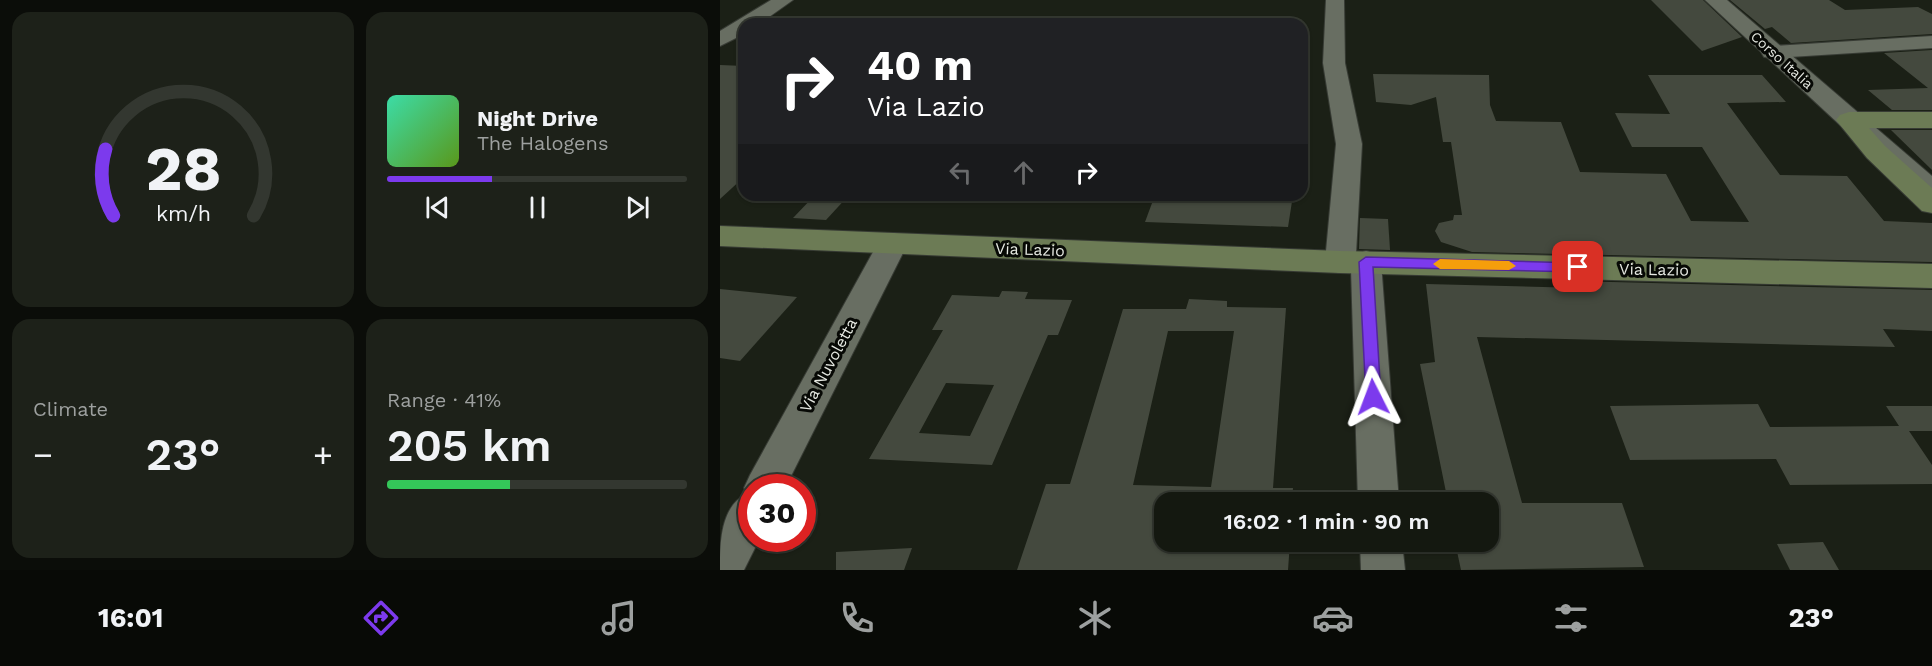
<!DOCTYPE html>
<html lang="en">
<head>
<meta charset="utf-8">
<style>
  body { margin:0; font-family:"Work Sans",sans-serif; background:#1d2119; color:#f1f3f6; height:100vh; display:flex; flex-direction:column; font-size:22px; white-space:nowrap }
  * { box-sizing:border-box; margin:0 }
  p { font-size:20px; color:#9da09f }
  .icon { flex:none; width:33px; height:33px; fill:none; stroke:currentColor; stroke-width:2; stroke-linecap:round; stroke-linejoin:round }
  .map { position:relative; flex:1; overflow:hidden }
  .sheet { display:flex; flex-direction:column; gap:12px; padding:12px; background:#0b0d09; width:720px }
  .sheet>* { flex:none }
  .top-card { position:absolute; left:18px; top:18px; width:570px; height:183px; border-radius:18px; box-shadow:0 2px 4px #0004,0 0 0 2px #333730; background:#202124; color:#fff; overflow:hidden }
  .speed { position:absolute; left:18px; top:474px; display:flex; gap:12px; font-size:30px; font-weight:700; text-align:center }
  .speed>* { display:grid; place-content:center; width:78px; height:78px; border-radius:50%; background:#141810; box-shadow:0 2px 4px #0004,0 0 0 2px #333730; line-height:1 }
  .speed .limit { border:9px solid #d22; background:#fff; color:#111 }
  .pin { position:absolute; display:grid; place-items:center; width:51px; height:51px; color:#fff; margin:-26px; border-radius:12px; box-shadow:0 3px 9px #0006 }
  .me { position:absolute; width:66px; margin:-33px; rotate:357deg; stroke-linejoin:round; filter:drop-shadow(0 0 4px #0008) }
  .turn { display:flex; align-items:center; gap:21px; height:126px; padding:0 30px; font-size:27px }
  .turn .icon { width:78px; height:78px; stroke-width:2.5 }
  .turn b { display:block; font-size:42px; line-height:51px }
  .lanes { display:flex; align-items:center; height:57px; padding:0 30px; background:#0003; justify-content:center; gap:30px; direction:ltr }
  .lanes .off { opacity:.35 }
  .big { font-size:45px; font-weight:600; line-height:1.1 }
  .sheet .widget { flex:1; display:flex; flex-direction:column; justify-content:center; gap:9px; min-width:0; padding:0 21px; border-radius:18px; background:#1d2119 }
  .sheet .dial { align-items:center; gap:0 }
  .dial svg { height:156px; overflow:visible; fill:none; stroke:#333730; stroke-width:7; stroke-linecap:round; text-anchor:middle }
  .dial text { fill:#f1f3f6; stroke:none }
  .song { display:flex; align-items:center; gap:18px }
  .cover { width:72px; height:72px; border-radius:9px; background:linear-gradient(135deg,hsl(160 70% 55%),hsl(90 70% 35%)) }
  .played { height:6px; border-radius:3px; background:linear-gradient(90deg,#7c3aed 35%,#333730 35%) }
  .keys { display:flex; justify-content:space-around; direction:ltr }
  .heat { display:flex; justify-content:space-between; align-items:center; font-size:33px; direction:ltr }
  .charge { height:9px; border-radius:4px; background:linear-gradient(90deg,#34c759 41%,#333730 0) }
  .sheet .tiles { flex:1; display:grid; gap:12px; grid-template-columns:repeat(2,1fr) }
  .trip { position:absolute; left:434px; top:492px; width:345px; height:60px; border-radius:18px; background:#141810; box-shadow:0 2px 4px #0004,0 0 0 2px #333730; font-weight:600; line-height:60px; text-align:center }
  .tab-bar { display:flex; height:96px; justify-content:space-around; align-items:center; background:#080a06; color:#9da09f }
  .tab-bar .icon { width:42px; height:42px }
  .tab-bar .selected { color:#7c3aed }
  .tab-bar b { font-size:27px; color:#f1f3f6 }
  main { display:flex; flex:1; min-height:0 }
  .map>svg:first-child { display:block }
</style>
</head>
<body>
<main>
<section class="sheet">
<div class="tiles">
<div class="widget dial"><svg viewBox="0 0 100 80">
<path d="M14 69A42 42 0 1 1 86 69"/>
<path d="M14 69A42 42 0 0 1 10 35" stroke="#7c3aed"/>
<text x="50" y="56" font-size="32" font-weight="700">28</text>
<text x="50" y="72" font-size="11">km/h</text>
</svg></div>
<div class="widget">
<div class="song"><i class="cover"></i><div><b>Night Drive</b><p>The Halogens</p></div></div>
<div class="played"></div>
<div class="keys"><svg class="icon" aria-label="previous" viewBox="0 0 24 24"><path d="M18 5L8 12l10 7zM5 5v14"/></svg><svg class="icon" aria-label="pause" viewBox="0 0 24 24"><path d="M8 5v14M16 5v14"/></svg><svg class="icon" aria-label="next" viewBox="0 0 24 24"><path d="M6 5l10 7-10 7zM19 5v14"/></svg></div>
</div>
<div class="widget"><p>Climate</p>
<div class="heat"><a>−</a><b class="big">23°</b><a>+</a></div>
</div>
<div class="widget"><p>Range · 41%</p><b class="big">205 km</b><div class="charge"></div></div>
</div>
</section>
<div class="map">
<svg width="1212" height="570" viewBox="0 0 1212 570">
  <rect width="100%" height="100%" fill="#1b2016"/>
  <!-- building -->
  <g fill="#44493e" fill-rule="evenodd">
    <path d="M931,0H983L1022,37L982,51Z"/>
    <path d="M1010,0H1109L1125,10L1198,7L1212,14V34L1071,43L1052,27L1045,29Z"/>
    <path d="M1212,50V110H1172L1148,90L1208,88L1164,53Z"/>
    <path d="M0,65L24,66V177L0,199Z"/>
    <path d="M653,74L769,75L770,105L776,121L841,122L860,172L946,174L971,221L1029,222L982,147H912L895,113L950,114L928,75H1042L1066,102L1007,103L1060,175L1127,176L1164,221L1212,223V262L752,252L721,242L715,231L719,223L733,220L734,215H742L731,142H723L716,97L691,105L656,102Z"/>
    <path d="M1171,130H1212V170Z"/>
    <path d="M95,195H129L106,220L73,218Z"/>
    <path d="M435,195H573L568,227L425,222Z"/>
    <path d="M640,218L668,219L670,250L639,249Z"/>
    <path d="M852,281L1212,290V331L1163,329L1175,347L757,337L802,503H902L924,567L741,570L735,542H768V502H728L700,364L715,362L706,284L861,288L862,284Z"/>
    <path d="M0,289L77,297L20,361L0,358Z"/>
    <path d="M282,291L308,292L305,299L352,300L338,335H328L272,465L149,459L223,330H212L232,295L279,297ZM226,383L274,385L250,436L199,433Z"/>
    <path d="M469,299L507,301V307L566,308L553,488H573L572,502H444V542H570L568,570H297L326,484H350L403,309H466ZM448,331H514L491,487L413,485Z"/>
    <path d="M1038,404L1050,427L1179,426L1166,406H1212V431H1189L1212,465V484L1070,485L1056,459L910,460L890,406Z"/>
    <path d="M1103,542L1119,570H1070L1057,544Z"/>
    <path d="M192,548L184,570H116V552Z"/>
  </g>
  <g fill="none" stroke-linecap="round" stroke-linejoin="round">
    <!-- minor casing -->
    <g stroke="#373b34" stroke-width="2">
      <g id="minor">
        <path d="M51,0H73L39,24H24V34L0,46V31Z"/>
        <path d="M606,0H624L625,63L642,144L636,254L646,251L657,254L661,262L679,502H638L631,269L620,273L609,270L605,262L616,144L603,63Z"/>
        <path d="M1212,36V48L1052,58L1044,57L1041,52L1044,47L1052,46Z"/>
        <path d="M173,233L183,236L188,243L65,488H32V538H40L24,570H0C0,544 0,506 27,494L24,488L30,475L158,243L163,236Z"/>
        <path d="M640,542H682L685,570H641Z"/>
      </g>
    </g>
    <!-- tertiary casing -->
    <g stroke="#373b34" stroke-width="2">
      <path id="tertiary" d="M985,0H1007L1212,176V200L1202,197L1120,125Z"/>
    </g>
    <!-- secondary casing -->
    <g stroke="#373b34" stroke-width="2">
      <g id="secondary">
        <path d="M1129,112H1212V128H1149L1165,146L1212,188V213L1202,211L1147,158L1116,120L1120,115Z"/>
        <path d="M0,226L620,251L1212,264V288L620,273L0,246Z"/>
      </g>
    </g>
    <!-- minor -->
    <use href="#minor" fill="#686e62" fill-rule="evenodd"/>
    <!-- tertiary -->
    <use href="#tertiary" fill="#686e62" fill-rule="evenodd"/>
    <!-- secondary -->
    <use href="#secondary" fill="#6c7b55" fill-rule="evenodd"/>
  </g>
  <!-- route -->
  <path fill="#7c3aed" stroke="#51269a" stroke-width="1.5" d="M646,257L858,263L865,267L858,272L653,267L661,397L659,402L653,404L648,402L646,397L639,262Z"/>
  <!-- slow -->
  <path fill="#f59e0b" d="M720,259L789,261L796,266L789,270L720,269L713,264Z"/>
  <g text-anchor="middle" stroke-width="6" stroke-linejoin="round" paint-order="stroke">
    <!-- far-street labels -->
    <g font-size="14" fill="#e6e9e2" stroke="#070905">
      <text transform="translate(1062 60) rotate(42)" y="5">Corso Italia</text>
    </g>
    <!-- street labels -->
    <g font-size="16" fill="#e6e9e2" stroke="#070905">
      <text transform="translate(310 249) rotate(2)" y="6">Via Lazio</text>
      <text transform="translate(934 269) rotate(1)" y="6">Via Lazio</text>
      <text transform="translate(108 365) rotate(-62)" y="6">Via Nuvoletta</text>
    </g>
  </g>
</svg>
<div class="speed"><div class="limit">30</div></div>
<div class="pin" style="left:858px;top:267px;background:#d93025"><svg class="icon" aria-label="arrive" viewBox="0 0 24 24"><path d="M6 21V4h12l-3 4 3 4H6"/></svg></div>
<svg class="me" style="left:653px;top:397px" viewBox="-20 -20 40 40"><path d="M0-17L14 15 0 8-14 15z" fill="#7c3aed" stroke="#fff" stroke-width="4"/></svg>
<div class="trip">16:02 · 1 min · 90 m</div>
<div class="top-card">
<div class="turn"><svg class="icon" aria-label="right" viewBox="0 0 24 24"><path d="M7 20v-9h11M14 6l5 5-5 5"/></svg><div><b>40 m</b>Via Lazio</div></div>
<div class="lanes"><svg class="icon off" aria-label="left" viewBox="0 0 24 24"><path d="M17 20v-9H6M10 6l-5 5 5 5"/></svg><svg class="icon off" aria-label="ahead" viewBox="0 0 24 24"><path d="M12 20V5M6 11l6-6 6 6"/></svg><svg class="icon" aria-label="right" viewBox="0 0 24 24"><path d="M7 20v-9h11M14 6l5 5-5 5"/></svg></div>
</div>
</div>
</main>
<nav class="tab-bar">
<b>16:01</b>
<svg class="icon selected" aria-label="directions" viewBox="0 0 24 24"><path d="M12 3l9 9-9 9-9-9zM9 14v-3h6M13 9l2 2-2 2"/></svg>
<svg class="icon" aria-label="music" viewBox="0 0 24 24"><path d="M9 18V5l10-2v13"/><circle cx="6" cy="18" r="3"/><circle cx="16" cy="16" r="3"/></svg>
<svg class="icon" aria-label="phone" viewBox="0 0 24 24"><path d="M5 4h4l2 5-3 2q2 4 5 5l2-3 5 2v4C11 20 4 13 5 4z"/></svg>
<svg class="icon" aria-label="climate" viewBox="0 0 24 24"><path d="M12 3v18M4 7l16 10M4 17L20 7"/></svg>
<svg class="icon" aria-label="car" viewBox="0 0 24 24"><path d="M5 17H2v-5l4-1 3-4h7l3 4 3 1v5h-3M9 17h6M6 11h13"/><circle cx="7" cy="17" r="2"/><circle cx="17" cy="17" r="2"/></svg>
<svg class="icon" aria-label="filters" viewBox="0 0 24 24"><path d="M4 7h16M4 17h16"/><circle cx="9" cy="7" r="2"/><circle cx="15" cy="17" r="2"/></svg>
<b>23°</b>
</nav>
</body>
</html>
